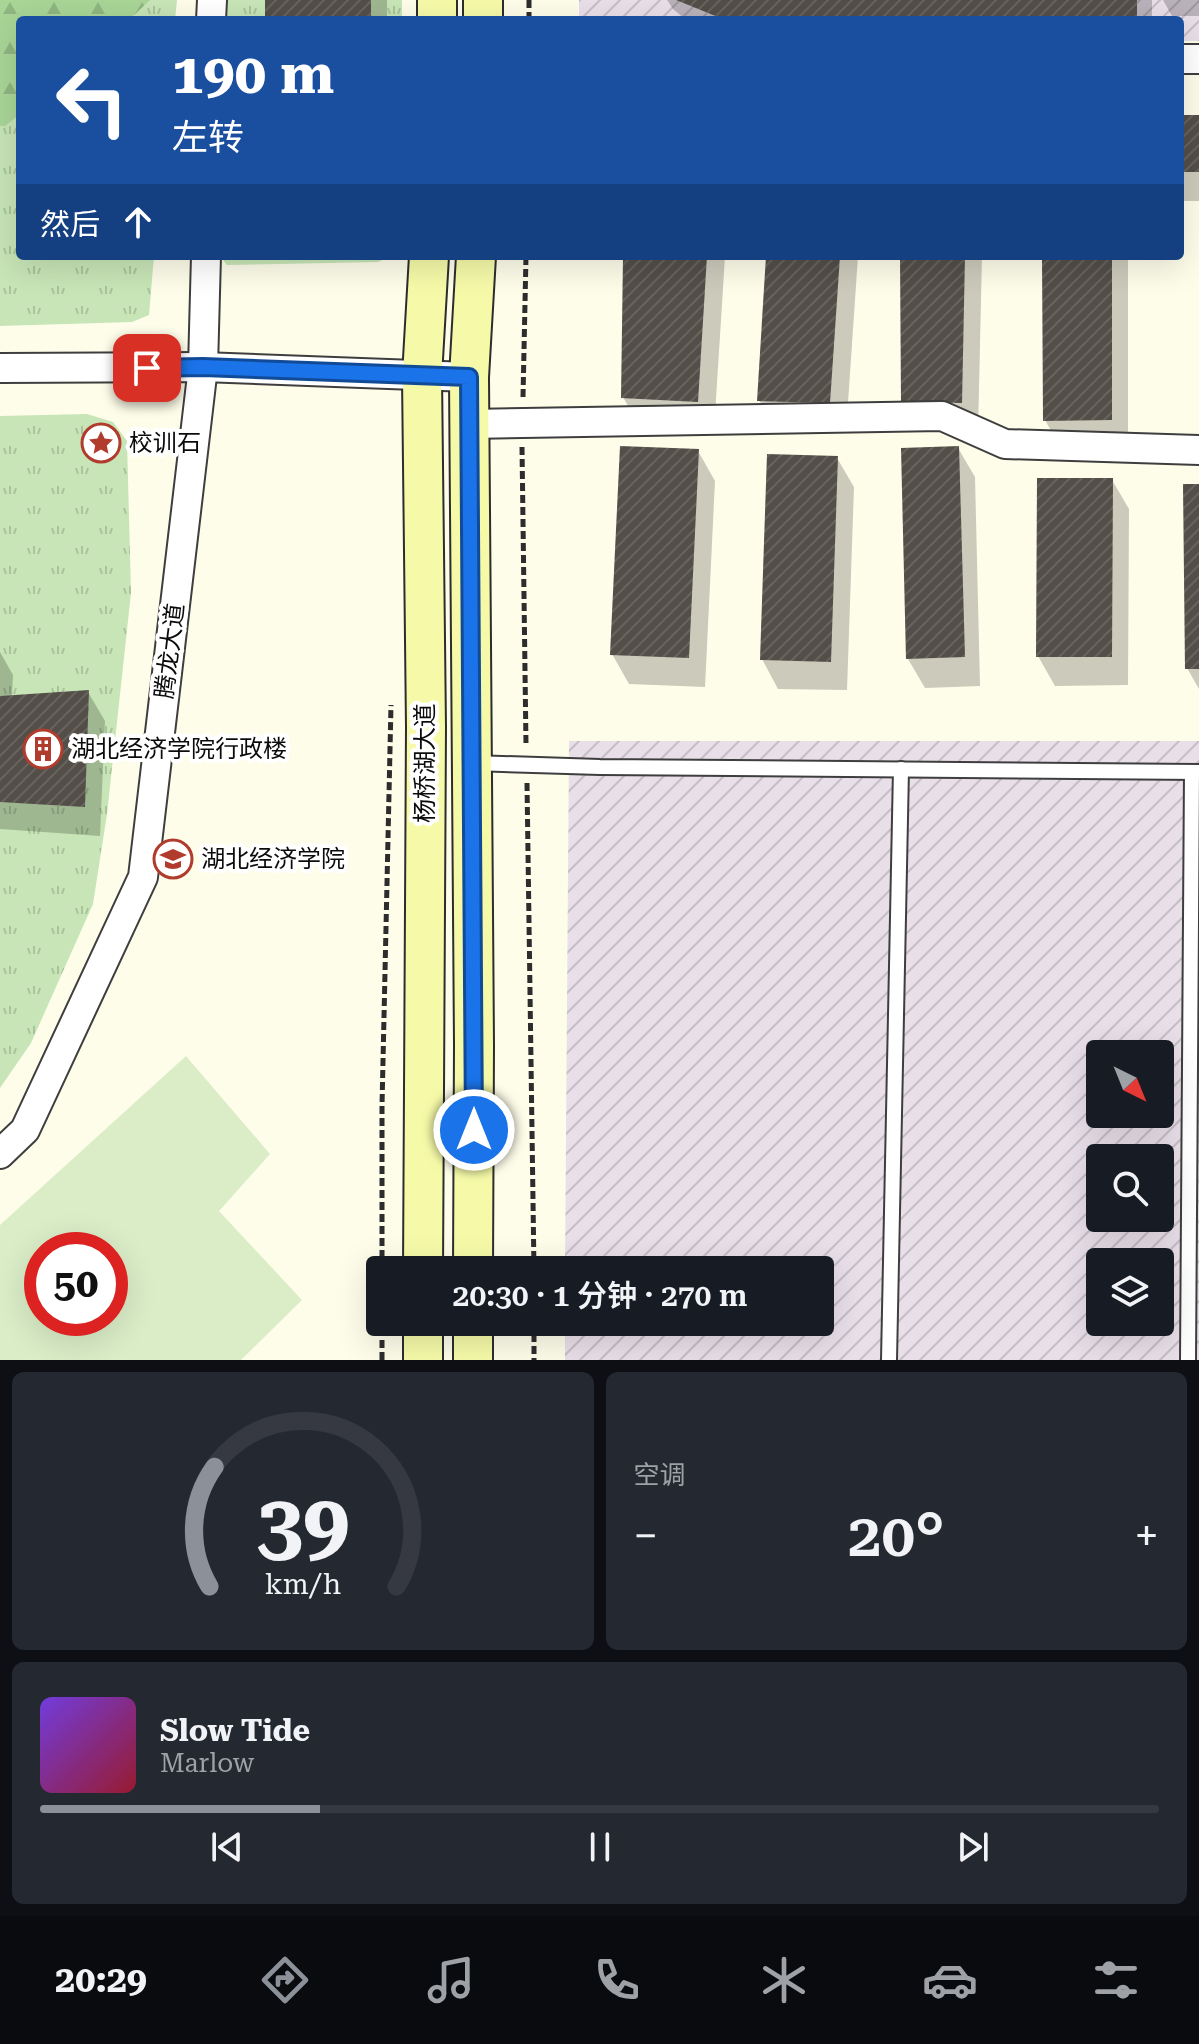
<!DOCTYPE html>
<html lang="zh">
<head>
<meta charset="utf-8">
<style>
  body { margin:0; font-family:"Roboto Serif","Noto Sans SC",serif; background:#242831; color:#f1f3f6; height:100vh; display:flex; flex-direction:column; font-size:30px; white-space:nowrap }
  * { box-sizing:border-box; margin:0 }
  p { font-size:26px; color:#9ea1a6 }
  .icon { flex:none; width:44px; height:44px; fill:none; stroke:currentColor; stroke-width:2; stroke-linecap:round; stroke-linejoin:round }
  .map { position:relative; height:1360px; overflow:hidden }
  .panel { display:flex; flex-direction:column; gap:12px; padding:12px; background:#0d0f14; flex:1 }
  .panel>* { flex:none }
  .guide { position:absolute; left:16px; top:16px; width:1168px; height:244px; border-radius:8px; box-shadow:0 8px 32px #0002; background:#1a4fa0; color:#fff; overflow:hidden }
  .needle { width:52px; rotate:137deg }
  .tools { position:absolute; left:1086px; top:1040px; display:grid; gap:16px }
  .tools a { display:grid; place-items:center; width:88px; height:88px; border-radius:8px; background:#171b24; box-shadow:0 8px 32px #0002; font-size:40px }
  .speed { position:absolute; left:24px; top:1232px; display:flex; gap:16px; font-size:40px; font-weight:700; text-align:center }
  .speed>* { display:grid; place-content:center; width:104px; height:104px; border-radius:50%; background:#171b24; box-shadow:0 8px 32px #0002; line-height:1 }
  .speed .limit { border:12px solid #d22; background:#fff; color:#111 }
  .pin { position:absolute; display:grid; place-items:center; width:68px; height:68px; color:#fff; margin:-34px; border-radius:16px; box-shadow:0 4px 12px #0006 }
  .me { position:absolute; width:88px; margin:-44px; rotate:0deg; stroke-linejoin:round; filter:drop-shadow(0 0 6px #0008) }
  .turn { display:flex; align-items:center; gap:28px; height:168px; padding:0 24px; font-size:36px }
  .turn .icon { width:104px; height:104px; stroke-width:2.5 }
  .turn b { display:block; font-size:56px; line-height:68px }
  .then { display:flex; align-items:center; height:76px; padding:0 24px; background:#0003; gap:16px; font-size:30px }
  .big { font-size:60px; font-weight:600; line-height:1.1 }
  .panel .widget { flex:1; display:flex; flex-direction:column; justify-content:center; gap:12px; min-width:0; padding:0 28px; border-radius:12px; background:#242831 }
  .panel .dial { align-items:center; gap:0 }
  .dial svg { height:208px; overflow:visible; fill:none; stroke:#363941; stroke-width:7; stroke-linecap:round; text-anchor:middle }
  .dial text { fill:#f1f3f6; stroke:none }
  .song { display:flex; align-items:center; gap:24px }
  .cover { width:96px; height:96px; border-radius:12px; background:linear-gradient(135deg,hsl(260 70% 55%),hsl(350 70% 35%)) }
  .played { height:8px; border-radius:4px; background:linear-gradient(90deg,#8c9099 25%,#363941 25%) }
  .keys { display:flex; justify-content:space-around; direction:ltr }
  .heat { display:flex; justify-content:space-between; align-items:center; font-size:44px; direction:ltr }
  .panel .tiles { flex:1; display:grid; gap:12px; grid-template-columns:1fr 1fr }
  .widget:last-child { grid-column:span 2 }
  .trip { position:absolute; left:366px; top:1256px; width:468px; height:80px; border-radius:8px; background:#171b24; box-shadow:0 8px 32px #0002; font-weight:600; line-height:80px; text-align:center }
  .menu { display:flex; height:128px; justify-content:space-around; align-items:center; background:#090b0e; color:#9ea1a6 }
  .menu .icon { width:56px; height:56px }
  .menu .active { color:#8c9099 }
  .menu b { font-size:36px; color:#f1f3f6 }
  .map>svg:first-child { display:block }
</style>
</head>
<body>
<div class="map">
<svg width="1199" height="1360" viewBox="0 0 1199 1360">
  <defs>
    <pattern id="industrial-furrows" width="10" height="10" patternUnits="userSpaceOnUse" patternTransform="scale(2)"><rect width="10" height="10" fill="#e9dfe9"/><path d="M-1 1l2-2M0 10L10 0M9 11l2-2" fill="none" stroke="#c6bec6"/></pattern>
    <pattern id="grass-tufts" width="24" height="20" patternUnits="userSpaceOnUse" patternTransform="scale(2)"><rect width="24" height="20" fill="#c7e5b6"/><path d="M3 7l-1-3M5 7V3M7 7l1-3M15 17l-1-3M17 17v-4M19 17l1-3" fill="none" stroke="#aac39b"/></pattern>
    <pattern id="forest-firs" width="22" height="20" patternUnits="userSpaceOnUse" patternTransform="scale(2)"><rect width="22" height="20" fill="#a9d597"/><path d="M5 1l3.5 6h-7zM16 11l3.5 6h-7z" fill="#90b681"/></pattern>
    <pattern id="building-hatch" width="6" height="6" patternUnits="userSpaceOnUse" patternTransform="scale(2)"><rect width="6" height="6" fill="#534e48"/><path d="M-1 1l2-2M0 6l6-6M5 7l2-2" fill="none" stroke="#67635e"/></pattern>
  </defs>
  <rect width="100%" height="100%" fill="#fefdea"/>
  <!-- industrial -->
  <g fill="url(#industrial-furrows)" fill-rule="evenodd">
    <path d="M579,0H1199V41H1180V20H579Z"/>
    <path d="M569,741H1199V1360H565V1322H820V1270H565ZM1100,1054H1160V1114H1100ZM1100,1158H1160V1218H1100ZM1100,1262H1160V1322H1100Z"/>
  </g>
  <!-- grass -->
  <g fill="url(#grass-tufts)">
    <path d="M0,0H177L175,20H20V256H154L149,315L132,322L0,326Z"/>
    <rect x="227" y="0" width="175" height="20"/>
    <path d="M220,256H391L378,262L227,265Z"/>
    <path d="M87,414L113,422L127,441L131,593L107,814L93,904L31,1043L0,1088V416Z"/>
  </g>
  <!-- forest -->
  <path fill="url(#forest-firs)" d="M0,0H150L129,20H20V114L5,126H0Z"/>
  <!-- pitch -->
  <path fill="#daedc7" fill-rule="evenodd" d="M186,1056L270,1154L219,1211L302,1300L241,1360H0V1225ZM42,1250H110V1318H42Z"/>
  <!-- shadow -->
  <g fill="#0003">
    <rect x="267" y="0" width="120" height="20"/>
    <path d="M667,0H1152V20H686L673,9Z"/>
    <path d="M1163,0H1199V16H1172Z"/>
    <rect x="1180" y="117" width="19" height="84"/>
    <path d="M625,256H725L714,431L640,427L623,397Z"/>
    <path d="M768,256H858L846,432L776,429L759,400Z"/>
    <path d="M902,256H982L978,432L920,431L903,402Z"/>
    <path d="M1044,256H1128V449L1062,450L1045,420Z"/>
    <path d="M958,448L975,477L980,686L925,688L908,659Z"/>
    <path d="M698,451L715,481L705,687L629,684L612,654Z"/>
    <path d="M837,458L854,487L847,690L778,689L762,659Z"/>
    <path d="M1112,480L1129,509L1128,685L1055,686L1038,656Z"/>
    <path d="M1199,486V689L1187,668Z"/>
    <path d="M0,652L13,675L12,697L88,692L105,721L100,836L0,829Z"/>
  </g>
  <!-- building -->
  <g fill="url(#building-hatch)">
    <rect x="265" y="0" width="106" height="20"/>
    <path d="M676,0H1137V20H872L718,17Z"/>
    <rect x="1180" y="115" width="19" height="57"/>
    <path d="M623,256H707L698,402L621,398Z"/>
    <path d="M766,256H840L830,403L757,401Z"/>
    <path d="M900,256H965L962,403L901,402Z"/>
    <path d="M1042,256H1112V420L1043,421Z"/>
    <path d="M620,446L699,449L689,658L610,655Z"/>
    <path d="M959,446L965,657L906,659L901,448Z"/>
    <path d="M767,454L838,456L831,662L760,660Z"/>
    <path d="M1037,478H1113L1112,657H1036Z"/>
    <path d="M1183,484H1199V669H1185Z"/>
    <path d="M89,690L85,807L0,802V696Z"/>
  </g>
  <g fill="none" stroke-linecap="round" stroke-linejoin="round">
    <!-- lane casing -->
    <g stroke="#3e3e3e" stroke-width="18">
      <g id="lane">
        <path d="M472,763L600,767L1199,772"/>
        <path d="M889,1360L901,769"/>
        <path d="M1188,1360L1192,772"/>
      </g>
    </g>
    <!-- street casing -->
    <g stroke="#3e3e3e" stroke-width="32">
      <g id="street">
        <path d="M211,20L212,0"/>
        <path d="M1180,59H1199"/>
        <path d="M0,368L203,367L469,377"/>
        <path d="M470,424L942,416L1005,444L1199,450"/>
        <path d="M0,1154L25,1130L143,877L203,367L206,256"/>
      </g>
    </g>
    <!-- secondary casing -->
    <g stroke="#2d2d2d" stroke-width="42">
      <g id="secondary">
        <path d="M437,20V0"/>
        <path d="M483,20V0"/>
        <path d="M423,1270L426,727L422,376L429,256"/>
        <path d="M473,1270L474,1045L469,377L476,256"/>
        <path d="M423,1360V1322"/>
        <path d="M473,1360V1322"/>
      </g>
    </g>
    <!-- path -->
    <g stroke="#2d2d2d" stroke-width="5" stroke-dasharray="8 4" stroke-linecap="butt">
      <path d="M529,0V20"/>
      <path d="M523,397L526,256"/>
      <path d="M522,447L526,745"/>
      <path d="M527,783L534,1270"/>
      <path d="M382,1270V1106L391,705"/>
      <path d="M534,1322V1360"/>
      <path d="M382,1360V1322"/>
    </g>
    <!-- lane -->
    <use href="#lane" stroke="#fff" stroke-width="14"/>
    <!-- street -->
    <use href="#street" stroke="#fff" stroke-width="28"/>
    <!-- secondary -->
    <use href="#secondary" stroke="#f6faa8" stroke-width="38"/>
  </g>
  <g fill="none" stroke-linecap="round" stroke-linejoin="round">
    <!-- route casing -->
    <g stroke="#114b97" stroke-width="20">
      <path id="route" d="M147,368L203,367L469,377L474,1130"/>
    </g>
    <!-- route -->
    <use href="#route" stroke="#1a73e8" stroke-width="14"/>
  </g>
  <!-- icons -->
  <defs>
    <g id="sight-ring" transform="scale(2)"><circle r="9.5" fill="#fff" stroke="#b13b2c" stroke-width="1.5"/><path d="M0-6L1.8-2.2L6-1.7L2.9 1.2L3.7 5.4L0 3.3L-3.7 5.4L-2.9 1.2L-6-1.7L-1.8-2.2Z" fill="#b13b2c"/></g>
    <g id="building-ring" transform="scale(2)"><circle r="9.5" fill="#fff" stroke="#b13b2c" stroke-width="1.5"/><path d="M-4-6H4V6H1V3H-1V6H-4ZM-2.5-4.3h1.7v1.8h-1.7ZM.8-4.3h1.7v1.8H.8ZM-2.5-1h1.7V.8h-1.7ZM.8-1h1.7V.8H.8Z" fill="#b13b2c"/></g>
    <g id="university-ring" transform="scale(2)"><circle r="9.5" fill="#fff" stroke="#b13b2c" stroke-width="1.5"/><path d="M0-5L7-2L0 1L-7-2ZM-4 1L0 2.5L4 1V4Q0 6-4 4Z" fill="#b13b2c"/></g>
  </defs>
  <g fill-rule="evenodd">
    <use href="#sight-ring" x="101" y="443"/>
    <use href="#building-ring" x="43" y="749"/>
    <use href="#university-ring" x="173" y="859"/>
  </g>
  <g text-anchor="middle" stroke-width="8" stroke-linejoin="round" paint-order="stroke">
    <!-- poi labels -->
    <g font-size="24" fill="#0b0b0b" stroke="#fff" text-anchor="start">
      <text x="129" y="451">校训石</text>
      <text x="71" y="757">湖北经济学院行政楼</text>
      <text x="201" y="867">湖北经济学院</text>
    </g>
    <!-- street labels -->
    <g font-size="24" fill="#0b0b0b" stroke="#fff">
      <text transform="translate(170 651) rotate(-83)" y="8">腾龙大道</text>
      <text transform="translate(425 763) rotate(-90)" y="8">杨桥湖大道</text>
    </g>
  </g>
</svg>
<div class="tools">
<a><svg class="needle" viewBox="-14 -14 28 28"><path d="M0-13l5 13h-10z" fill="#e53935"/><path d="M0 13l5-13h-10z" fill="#9ea1a6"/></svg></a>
<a><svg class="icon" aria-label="search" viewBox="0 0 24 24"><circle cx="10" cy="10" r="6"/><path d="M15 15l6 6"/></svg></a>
<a><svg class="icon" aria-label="layers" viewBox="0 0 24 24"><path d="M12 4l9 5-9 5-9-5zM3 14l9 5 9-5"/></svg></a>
</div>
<div class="speed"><div class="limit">50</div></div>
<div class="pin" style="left:147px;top:368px;background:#d93025"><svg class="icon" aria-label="arrive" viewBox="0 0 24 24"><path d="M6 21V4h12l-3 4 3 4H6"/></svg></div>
<svg class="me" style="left:474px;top:1130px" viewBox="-20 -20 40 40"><circle r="17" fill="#1a73e8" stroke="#fff" stroke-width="3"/><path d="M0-11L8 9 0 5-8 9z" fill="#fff"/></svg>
<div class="trip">20:30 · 1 分钟 · 270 m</div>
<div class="guide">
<div class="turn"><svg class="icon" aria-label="left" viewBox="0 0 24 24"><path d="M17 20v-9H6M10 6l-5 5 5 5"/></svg><div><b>190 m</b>左转</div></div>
<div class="then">然后<svg class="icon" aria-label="ahead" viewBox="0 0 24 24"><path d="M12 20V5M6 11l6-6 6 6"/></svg></div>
</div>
</div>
<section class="panel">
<div class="tiles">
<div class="widget dial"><svg viewBox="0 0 100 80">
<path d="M14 69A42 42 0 1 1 86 69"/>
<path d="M14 69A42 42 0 0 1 16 23" stroke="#8c9099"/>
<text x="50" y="56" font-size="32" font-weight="700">39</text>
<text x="50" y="72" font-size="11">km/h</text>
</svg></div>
<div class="widget"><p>空调</p>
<div class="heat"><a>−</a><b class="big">20°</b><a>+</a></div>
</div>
<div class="widget">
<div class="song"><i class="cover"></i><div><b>Slow Tide</b><p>Marlow</p></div></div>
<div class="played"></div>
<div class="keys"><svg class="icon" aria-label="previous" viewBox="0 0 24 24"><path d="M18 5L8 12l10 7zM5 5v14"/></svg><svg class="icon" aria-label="pause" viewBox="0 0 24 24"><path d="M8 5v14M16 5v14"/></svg><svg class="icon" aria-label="next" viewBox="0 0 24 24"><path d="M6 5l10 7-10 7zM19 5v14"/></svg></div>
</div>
</div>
</section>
<nav class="menu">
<b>20:29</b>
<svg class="icon active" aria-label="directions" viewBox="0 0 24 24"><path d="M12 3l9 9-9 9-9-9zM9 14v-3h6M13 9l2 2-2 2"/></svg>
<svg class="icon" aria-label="music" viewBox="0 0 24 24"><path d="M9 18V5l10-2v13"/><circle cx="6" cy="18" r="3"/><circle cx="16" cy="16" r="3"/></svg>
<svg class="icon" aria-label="phone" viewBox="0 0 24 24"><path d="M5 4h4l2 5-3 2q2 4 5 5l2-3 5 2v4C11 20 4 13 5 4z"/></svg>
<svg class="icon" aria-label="climate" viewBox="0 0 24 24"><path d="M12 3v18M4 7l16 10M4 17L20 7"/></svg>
<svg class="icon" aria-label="car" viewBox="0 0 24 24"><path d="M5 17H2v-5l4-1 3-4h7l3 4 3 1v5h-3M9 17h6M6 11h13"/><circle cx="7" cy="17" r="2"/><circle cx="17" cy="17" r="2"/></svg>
<svg class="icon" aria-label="filters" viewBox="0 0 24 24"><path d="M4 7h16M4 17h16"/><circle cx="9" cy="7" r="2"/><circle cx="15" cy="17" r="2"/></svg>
</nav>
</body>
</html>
